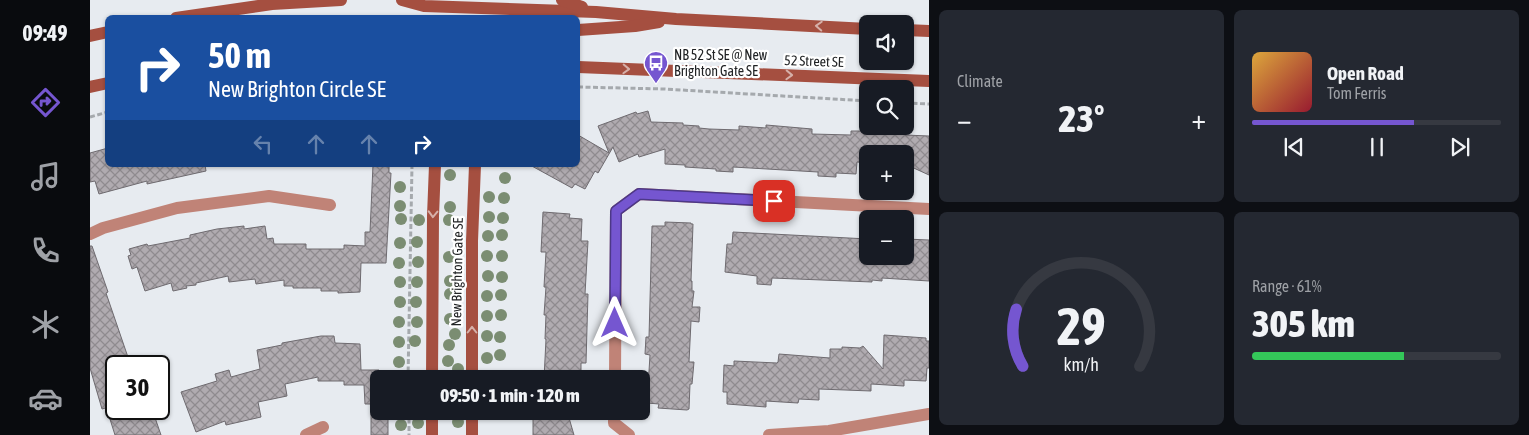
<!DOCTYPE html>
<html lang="en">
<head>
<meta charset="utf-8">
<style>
  body { margin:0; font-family:"Asap Condensed",sans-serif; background:#242831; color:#f1f3f6; height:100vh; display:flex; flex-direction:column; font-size:19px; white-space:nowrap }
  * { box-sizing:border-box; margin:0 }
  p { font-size:16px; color:#9ea1a6 }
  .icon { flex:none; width:28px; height:28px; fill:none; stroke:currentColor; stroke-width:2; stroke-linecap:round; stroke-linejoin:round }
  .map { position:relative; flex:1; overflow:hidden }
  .drawer { display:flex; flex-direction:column; gap:10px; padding:10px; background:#0d0f14; width:600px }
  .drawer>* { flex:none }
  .guide { position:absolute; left:15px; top:15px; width:475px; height:152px; border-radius:8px; box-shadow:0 1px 4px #0004; background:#1a4fa0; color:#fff; overflow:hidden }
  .buttons { position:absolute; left:769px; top:15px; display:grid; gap:10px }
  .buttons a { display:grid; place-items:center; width:55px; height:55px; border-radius:8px; background:#171b24; box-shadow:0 1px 4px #0004; font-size:25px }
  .speed { position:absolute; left:15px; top:355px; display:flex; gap:10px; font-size:25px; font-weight:700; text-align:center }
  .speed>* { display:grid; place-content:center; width:65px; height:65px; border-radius:50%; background:#171b24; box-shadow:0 1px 4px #0004; line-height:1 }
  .speed .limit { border:2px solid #111; border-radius:8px; background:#fff; color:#111 }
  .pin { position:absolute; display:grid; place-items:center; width:42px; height:42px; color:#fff; margin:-21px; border-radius:10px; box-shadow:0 2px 8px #0006 }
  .me { position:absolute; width:55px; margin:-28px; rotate:0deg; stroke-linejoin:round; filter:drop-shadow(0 0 4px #0008) }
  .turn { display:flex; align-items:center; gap:18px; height:105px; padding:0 20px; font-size:22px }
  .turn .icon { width:65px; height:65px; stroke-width:2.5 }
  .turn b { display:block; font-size:35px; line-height:42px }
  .lanes { display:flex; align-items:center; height:48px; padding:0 20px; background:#0003; justify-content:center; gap:25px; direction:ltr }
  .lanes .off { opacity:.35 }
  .big { font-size:38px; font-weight:800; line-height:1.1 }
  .drawer .tile { flex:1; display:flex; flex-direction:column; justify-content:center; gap:8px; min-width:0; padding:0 18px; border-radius:8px; background:#242831 }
  .drawer .dial { align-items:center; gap:0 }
  .dial svg { height:130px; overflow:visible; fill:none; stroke:#363941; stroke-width:7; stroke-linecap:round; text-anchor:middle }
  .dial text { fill:#f1f3f6; stroke:none }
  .song { display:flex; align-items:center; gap:15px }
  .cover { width:60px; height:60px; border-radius:8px; background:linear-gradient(135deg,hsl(40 70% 55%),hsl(350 70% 35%)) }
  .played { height:5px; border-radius:2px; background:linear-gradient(90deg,#7556d0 65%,#363941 65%) }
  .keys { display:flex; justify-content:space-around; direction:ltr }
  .heat { display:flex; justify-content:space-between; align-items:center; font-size:28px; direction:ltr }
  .charge { height:8px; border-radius:4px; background:linear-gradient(90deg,#34c759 61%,#363941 0) }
  .drawer .tiles { flex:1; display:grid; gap:10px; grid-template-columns:repeat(2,1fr) }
  .trip { position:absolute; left:280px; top:370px; width:280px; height:50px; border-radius:8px; background:#171b24; box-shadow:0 1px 4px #0004; font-weight:800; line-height:50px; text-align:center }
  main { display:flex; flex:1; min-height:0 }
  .tab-bar { display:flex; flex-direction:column; width:90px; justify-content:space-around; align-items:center; background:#090b0e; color:#9ea1a6 }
  .tab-bar .icon { width:35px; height:35px }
  .tab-bar .current { color:#7556d0 }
  .tab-bar b { font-size:22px; color:#f1f3f6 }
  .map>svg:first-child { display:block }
</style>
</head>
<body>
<main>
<nav class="tab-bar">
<b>09:49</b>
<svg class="icon current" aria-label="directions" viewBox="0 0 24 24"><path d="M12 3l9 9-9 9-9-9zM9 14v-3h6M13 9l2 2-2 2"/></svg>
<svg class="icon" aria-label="music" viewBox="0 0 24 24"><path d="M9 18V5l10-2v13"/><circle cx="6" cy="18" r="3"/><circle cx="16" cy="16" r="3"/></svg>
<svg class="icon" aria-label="phone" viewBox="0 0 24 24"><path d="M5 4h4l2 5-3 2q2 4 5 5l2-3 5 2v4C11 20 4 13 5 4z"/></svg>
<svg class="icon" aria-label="climate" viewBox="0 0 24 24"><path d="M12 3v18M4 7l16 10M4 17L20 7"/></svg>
<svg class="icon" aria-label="car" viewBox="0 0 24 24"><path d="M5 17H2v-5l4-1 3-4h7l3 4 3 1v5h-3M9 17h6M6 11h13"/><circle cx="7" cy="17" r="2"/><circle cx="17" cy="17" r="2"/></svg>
</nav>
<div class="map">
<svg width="839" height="435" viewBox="0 0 839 435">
  <defs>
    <pattern id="building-cross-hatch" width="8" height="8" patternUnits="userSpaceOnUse" patternTransform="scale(1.25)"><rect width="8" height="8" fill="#b0abb0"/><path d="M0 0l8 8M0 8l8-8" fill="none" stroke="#8f8b8f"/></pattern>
  </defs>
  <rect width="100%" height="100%" fill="#e7ebf0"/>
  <!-- building -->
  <g fill="url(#building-cross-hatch)" stroke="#6e6a6f">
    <path d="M558,111L561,122L593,123V125L609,126V128L619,129L649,130V126L676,128V125L722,129V134L761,135V131H778V130L815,132V135L839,136V175L815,164V154H778V163L767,162L766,174L746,173V177L728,176V172L643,167V172L626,171V169L595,167V165L575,164V149L549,157L548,154L529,162L523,147L508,173L505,171L495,189L485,184L482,188L440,165H488V135L519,153L508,126L546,112L547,114Z"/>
    <path d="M18,148V165H115L116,171L57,184V181L9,194L5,181L0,182V153Z"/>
    <path d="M283,165H299V173H301L296,263H271L270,292L248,293V291H231V288H203V286H194V280L166,284L165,279L139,282L138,276L106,283V285L96,286L97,288L83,291L81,283L55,291L47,267L42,269L38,256L41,255L39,249L57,244L58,246L100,238V235L127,229L154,226V229L175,226L177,239L183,238L184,244H216V249H254V245L275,246V232H280Z"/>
    <path d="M453,212L480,214L479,218L492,219L491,241H498L495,294H498L496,363H491V379H454L456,339H455L456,315H454L456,287H454L456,252H451Z"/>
    <path d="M575,222L601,223V224H603L601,281H602V291H604L602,307H610L609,322L601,321L599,362H604L602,384H600L599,409L597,410L568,408L569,404L557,403L560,355L555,354L556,337H559L562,226H575Z"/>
    <path d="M643,232L778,239V256H815V239L839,240V281L792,278V281L782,280V282L682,278L681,285L667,284V276L635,272L637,244H642Z"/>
    <path d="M0,246H2L18,292L16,293L41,366H26V405L12,409L0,368Z"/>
    <path d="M794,335L836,338V341H839V368H837L836,381L814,380V386L781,384V391L729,389V400L709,399L708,403L676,401V407L637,404V392H633L634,365L644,366V361L687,363L688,362L689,354L740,358V349H752V347L770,348L773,346L793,369Z"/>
    <path d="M231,336H244L245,343L270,344L271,370H289V404H275L274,385H254V381H228V377L195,384L197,396L168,402L171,417L136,425L135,421L106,432L91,392L127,381L125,374L139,370L141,377L170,369L167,350L192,345V343Z"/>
    <path d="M43,409H62L71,435H25L19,416Z"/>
    <rect x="281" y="411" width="17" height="24"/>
    <path d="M443,411H477L484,435H443Z"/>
  </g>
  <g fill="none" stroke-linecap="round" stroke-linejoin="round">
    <!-- path -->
    <g stroke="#a5a9ad" stroke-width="3" stroke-dasharray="5 2.5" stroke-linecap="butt">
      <path d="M488,87L574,89L778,101"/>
      <path d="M815,103L839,104"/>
      <path d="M0,117L18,112"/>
      <path d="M318,379L322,165"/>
      <path d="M319,411V435"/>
    </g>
    <!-- street -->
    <g stroke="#c08377" stroke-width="12">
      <path d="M0,234L13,228L87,208L179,196L240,205"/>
      <path d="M525,379L526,211L549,194L839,209"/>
      <path d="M524,411V423L539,435"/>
      <path d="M216,435L233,427"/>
      <path d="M679,435L739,431L839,414"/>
    </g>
    <!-- secondary -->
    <g stroke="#a54f40" stroke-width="12">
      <path d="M312,0L334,6L506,12L586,19L778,29"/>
      <path d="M472,0L492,7"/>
      <path d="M86,18L182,4L251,0"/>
      <path d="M488,30L545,26L569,22"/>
      <path d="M815,30L839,31"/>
      <path d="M0,36L18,32"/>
      <path d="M488,67L839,81"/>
      <path d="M0,87L18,83"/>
      <path d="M342,379L343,216L345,165"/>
      <path d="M382,379V241L385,165"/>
      <path d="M342,411V435"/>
      <path d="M382,411V435"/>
    </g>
  </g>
  <!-- trees -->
  <g fill="#7b8d72">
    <circle cx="360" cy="175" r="6"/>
    <circle cx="415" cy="178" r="6"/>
    <circle cx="310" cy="187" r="6"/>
    <circle cx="399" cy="197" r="6"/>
    <circle cx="414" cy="198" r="6"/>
    <circle cx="310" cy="206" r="6"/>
    <circle cx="360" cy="207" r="6"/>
    <circle cx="399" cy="217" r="6"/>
    <circle cx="413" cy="218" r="6"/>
    <circle cx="311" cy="219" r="6"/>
    <circle cx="329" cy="220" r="6"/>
    <circle cx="359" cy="220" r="6"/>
    <circle cx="412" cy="235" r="6"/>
    <circle cx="398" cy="236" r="6"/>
    <circle cx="327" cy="242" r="6"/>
    <circle cx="310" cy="243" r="6"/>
    <circle cx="397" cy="256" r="6"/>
    <circle cx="412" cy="256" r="6"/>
    <circle cx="359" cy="257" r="6"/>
    <circle cx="328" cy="262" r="6"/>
    <circle cx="309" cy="263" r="6"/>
    <circle cx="398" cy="276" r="6"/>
    <circle cx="412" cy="277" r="6"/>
    <circle cx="360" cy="281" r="6"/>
    <circle cx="310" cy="282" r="6"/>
    <circle cx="327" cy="282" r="6"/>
    <circle cx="360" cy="294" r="6"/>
    <circle cx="411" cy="295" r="6"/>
    <circle cx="397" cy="296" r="6"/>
    <circle cx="310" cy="302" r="6"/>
    <circle cx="326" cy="302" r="6"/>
    <circle cx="411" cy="315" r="6"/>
    <circle cx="397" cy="316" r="6"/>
    <circle cx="360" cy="319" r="6"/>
    <circle cx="309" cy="322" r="6"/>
    <circle cx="327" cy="322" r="6"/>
    <circle cx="365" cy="334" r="6"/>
    <circle cx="397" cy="336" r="6"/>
    <circle cx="410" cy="337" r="6"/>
    <circle cx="325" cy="341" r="6"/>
    <circle cx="309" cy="342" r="6"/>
    <circle cx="359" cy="345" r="6"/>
    <circle cx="410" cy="355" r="6"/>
    <circle cx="397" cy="358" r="6"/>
    <circle cx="358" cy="361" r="6"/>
    <circle cx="309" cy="362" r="6"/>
    <circle cx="368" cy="369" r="6"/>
    <circle cx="368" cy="422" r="6"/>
    <circle cx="328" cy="423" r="6"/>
    <circle cx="311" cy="425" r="6"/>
  </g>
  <!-- one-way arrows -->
  <defs><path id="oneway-chevron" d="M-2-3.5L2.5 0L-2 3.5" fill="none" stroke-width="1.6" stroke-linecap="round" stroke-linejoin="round" transform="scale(1.25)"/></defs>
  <g stroke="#d6b0a9">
    <use href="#oneway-chevron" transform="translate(729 26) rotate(-177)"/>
    <use href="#oneway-chevron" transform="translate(536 69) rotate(2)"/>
    <use href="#oneway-chevron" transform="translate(699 75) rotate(2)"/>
    <use href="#oneway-chevron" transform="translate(343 214) rotate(92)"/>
    <use href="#oneway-chevron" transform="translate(382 330) rotate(-90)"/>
  </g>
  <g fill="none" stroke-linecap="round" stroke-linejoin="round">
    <!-- route casing -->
    <g stroke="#4c3887" stroke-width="12">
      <path id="route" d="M525,323L526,211L549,194L684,201"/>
    </g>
    <!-- route -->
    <use href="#route" stroke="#7556d0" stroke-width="9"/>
  </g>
  <!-- icons -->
  <defs>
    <g id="bus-pin" transform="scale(1.25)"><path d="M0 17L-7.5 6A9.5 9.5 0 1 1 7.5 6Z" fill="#7556d0" stroke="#fff"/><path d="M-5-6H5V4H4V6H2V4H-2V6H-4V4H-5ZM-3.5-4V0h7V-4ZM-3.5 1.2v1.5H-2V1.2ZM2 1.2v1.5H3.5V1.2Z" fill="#fff"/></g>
  </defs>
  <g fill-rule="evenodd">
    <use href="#bus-pin" x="566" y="63"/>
  </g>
  <g text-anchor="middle" stroke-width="4.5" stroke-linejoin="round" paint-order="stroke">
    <!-- poi labels -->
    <g font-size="14" fill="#202224" stroke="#fff" text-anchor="start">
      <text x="584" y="60">NB 52 St SE @ New<tspan x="584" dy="16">Brighton Gate SE</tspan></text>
    </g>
    <!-- street labels -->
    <g font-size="14" fill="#202224" stroke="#fff">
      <text transform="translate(724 61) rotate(2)" y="5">52 Street SE</text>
      <text transform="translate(367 272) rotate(-89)" y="5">New Brighton Gate SE</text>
    </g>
  </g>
</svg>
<div class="buttons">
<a><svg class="icon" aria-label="sound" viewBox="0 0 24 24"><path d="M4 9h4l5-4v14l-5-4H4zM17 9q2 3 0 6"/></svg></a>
<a><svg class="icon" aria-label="search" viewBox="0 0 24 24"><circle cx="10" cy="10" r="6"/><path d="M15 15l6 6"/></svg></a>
<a>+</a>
<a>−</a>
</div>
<div class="speed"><div class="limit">30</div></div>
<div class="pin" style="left:684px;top:201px;background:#d93025"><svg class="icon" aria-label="arrive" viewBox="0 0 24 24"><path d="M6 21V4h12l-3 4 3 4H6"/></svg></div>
<svg class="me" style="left:525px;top:323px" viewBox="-20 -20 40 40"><path d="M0-17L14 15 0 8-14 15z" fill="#7556d0" stroke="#fff" stroke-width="4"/></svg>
<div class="trip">09:50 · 1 min · 120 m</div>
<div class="guide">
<div class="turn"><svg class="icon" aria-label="right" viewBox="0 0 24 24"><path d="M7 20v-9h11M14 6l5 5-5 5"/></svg><div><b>50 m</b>New Brighton Circle SE</div></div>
<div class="lanes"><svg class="icon off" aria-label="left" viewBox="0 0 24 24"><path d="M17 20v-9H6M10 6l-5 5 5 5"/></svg><svg class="icon off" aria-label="ahead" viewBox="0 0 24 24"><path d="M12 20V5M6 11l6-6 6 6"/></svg><svg class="icon off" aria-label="ahead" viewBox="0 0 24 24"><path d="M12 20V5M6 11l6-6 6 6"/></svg><svg class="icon" aria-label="right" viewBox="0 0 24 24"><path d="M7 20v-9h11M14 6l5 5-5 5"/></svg></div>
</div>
</div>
<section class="drawer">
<div class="tiles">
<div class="tile"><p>Climate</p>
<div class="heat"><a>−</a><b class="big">23°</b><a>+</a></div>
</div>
<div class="tile">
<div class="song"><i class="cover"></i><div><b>Open Road</b><p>Tom Ferris</p></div></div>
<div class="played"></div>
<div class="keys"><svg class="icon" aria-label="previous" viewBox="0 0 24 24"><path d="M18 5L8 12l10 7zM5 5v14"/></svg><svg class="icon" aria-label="pause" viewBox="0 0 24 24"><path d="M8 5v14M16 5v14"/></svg><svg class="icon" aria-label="next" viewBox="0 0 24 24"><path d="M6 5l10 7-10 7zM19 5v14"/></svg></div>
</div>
<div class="tile dial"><svg viewBox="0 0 100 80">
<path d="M14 69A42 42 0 1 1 86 69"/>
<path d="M14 69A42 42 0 0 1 10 34" stroke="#7556d0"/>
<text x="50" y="56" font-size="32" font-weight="700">29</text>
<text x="50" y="72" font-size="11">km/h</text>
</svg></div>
<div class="tile"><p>Range · 61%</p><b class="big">305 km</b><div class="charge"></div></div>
</div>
</section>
</main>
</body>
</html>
